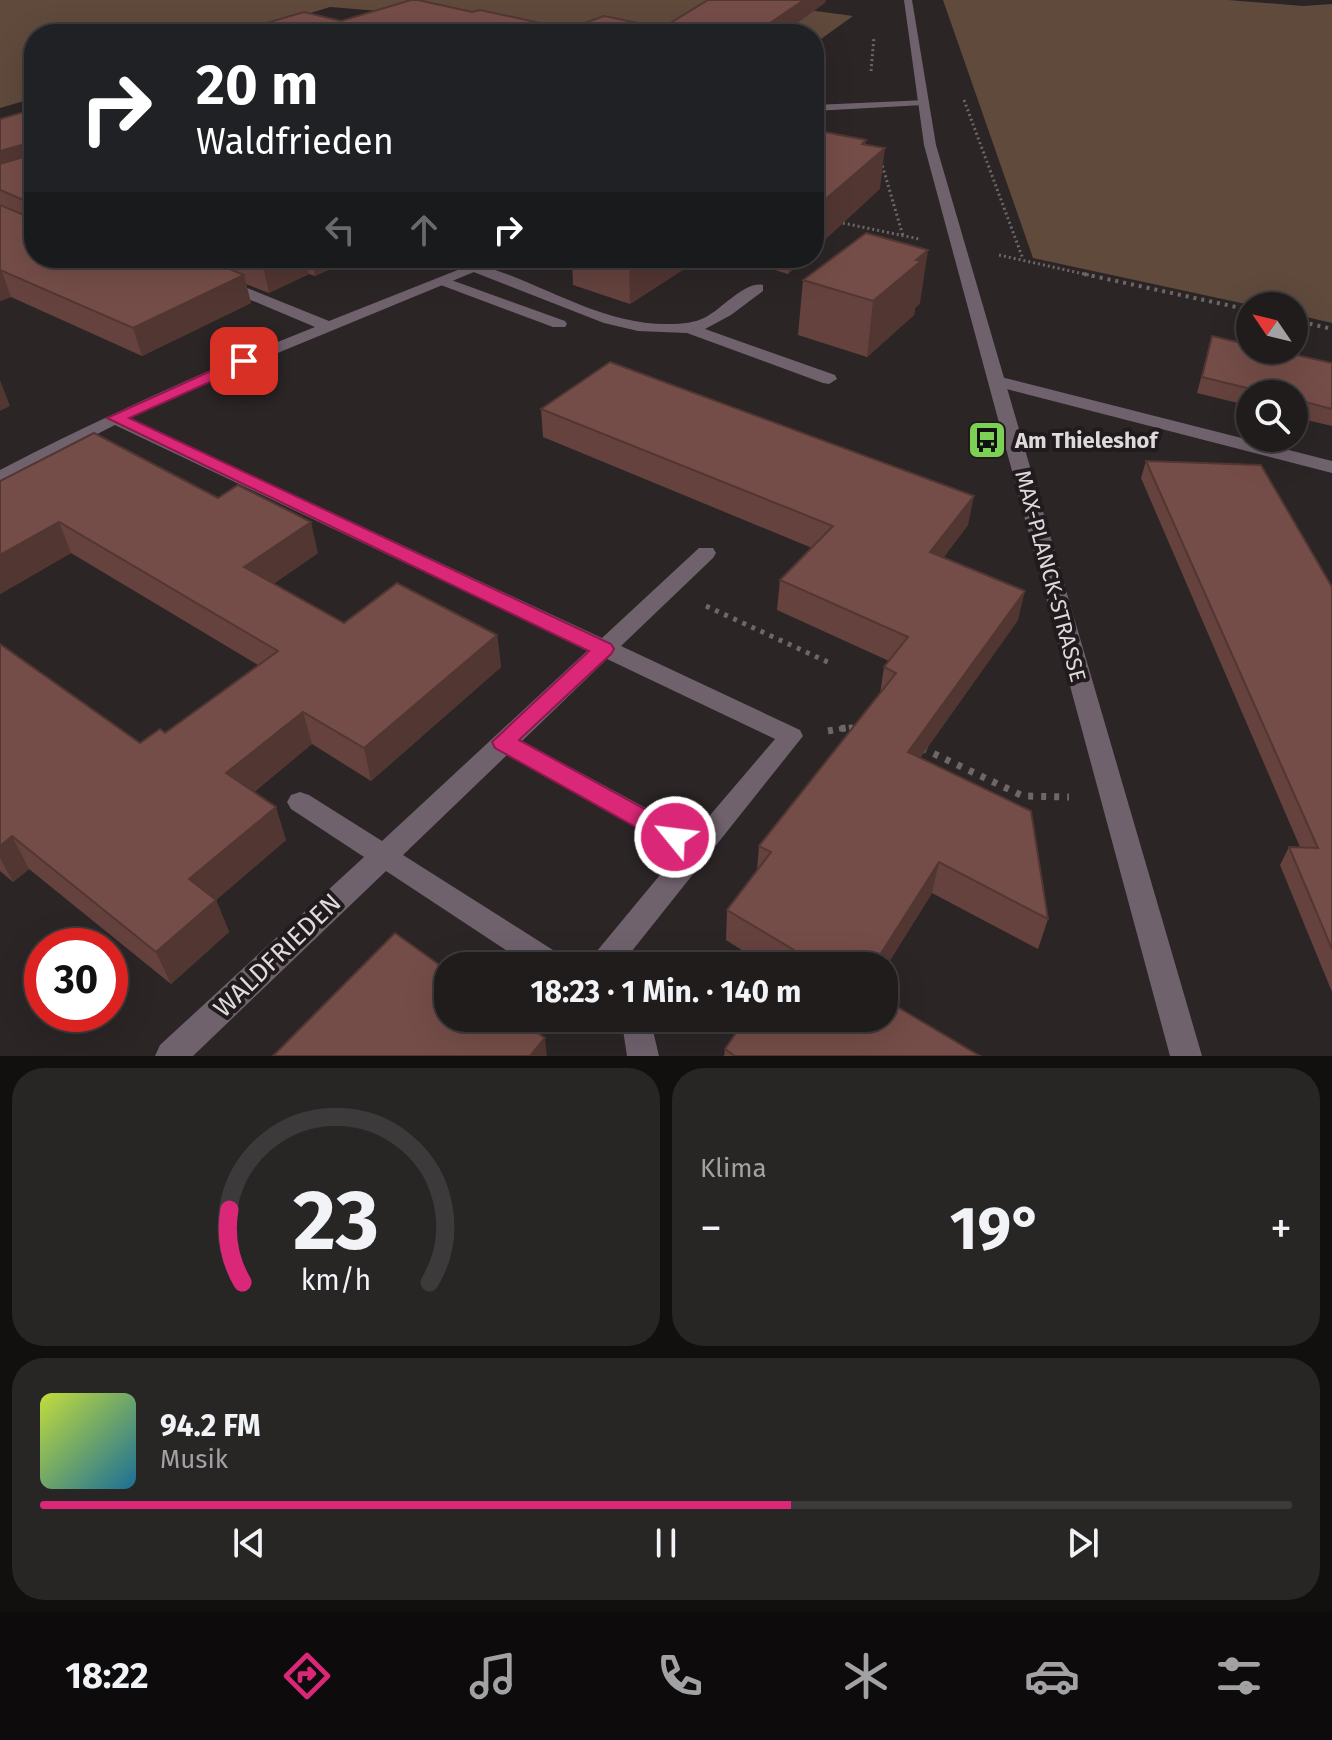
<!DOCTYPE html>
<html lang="de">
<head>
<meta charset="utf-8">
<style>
  body { margin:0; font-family:"Fira Sans",sans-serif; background:#282525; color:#f1f3f6; height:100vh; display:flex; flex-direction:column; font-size:30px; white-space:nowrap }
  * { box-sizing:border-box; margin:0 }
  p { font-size:26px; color:#a2a1a3 }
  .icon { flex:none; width:44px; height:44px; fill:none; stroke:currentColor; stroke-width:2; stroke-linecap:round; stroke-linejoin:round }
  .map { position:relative; height:1056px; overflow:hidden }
  .side { display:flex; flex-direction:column; gap:12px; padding:12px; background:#120f0f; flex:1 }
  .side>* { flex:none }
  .banner { position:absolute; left:24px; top:24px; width:800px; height:244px; border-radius:32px; box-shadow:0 8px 32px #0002,0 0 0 2px #3d3a3b; background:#202124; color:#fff; overflow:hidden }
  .needle { width:52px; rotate:305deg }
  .tools { position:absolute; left:1236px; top:292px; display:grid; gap:16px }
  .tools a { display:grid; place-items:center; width:72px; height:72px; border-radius:50%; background:#201c1c; box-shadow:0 8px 32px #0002,0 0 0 2px #3d3a3b; font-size:40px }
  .speed { position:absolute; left:24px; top:928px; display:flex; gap:16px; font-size:40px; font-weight:700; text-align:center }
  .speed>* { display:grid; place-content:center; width:104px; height:104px; border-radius:50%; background:#201c1c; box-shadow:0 8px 32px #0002,0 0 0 2px #3d3a3b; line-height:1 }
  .speed .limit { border:12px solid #d22; background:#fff; color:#111 }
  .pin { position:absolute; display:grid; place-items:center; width:68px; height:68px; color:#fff; margin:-34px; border-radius:16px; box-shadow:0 4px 12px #0006 }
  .me { position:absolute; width:88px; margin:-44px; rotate:299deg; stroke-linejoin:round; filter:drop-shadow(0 0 6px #0008) }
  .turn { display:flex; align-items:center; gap:28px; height:168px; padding:0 40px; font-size:36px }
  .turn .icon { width:104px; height:104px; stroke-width:2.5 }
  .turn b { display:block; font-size:56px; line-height:68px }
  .lanes { display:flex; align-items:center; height:76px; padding:0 40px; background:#0003; justify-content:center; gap:40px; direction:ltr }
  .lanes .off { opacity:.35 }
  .big { font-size:60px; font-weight:700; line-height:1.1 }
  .side .card { flex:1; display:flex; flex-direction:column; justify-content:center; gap:12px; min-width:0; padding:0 28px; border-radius:32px; background:#282525 }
  .side .dial { align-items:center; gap:0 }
  .dial svg { height:208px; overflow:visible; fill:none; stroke:#3d3a3b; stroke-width:7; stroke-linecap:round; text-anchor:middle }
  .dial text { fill:#f1f3f6; stroke:none }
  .song { display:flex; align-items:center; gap:24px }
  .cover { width:96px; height:96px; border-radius:12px; background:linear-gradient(135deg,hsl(70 70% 55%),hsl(200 70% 35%)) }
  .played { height:8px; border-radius:4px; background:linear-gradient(90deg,#db2777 60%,#3d3a3b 60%) }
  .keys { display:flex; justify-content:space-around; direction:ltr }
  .heat { display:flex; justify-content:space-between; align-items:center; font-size:44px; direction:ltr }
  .side .tiles { flex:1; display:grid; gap:12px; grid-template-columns:1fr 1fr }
  .card:last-child { grid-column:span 2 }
  .trip { position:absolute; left:434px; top:952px; width:464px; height:80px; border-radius:32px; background:#201c1c; box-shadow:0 8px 32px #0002,0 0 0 2px #3d3a3b; font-weight:700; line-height:80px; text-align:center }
  .dock { display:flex; height:128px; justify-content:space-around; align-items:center; background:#0d0b0b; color:#a2a1a3 }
  .dock .icon { width:56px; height:56px }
  .dock .active { color:#db2777 }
  .dock b { font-size:36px; color:#f1f3f6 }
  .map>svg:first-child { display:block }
</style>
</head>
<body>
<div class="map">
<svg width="1332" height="1056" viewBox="0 0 1332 1056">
  <rect width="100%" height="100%" fill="#2b2526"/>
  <!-- green -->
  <g fill="#5f4a3c">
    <path d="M0,0H735L853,16L814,44V34H668L330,7L242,34H34V98L0,108Z"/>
    <path d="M943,0H1228L1303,6L1332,4V323L1294,314V306H1255L1033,258Z"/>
  </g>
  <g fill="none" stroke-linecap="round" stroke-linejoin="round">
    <!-- path-far3 -->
    <g stroke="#6d6768" stroke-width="3" stroke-dasharray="2 3" stroke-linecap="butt">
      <path d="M871,71L874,37"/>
      <path d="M964,100L1023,259"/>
      <path d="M881,161L903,236"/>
      <path d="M838,222L919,239"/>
      <path d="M999,255L1093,276"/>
    </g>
    <!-- path-far2 -->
    <g stroke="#6d6768" stroke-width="4" stroke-dasharray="3 5" stroke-linecap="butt">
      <path d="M1084,274L1250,310"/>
      <path d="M1294,320L1332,329"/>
    </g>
    <!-- path-far1 -->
    <g stroke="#6d6768" stroke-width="5" stroke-dasharray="4 6" stroke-linecap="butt">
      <path d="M706,606L832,664"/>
      <path d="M839,729L858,726"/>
    </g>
    <!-- path -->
    <g stroke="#6d6768" stroke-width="7" stroke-dasharray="5 8" stroke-linecap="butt">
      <path d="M828,731L851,727"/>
      <path d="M922,748L1023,796L1069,797"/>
    </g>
    <!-- service -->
    <g fill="#70626d" fill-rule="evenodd">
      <path d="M476,264C540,281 601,326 670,324C683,324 694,323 706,317C722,309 745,281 763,285V291L731,315L705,329L835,375L837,379L829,384L823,383L687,333L638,331L604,323L471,271L469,268Z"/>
      <path d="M443,277L565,321L567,324L565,327H553L438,284L436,281Z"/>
    </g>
    <!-- minor -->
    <g fill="#70626d" fill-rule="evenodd">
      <path d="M927,100L929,102L923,105L814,111V105Z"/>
      <path d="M488,258H508L222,376L129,418L602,638L699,548H713L716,553L713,558L621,646L800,730L803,736L620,966H587L592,957L679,852L507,755L403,855L564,957L569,966H530L386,871L193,1056H155L160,1045L364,857L291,809L287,802L291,795L300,792L309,795L382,841L588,650L115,425L0,483V470C103,417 208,369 315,327L220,287V281H230L329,321ZM607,659L775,739L694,834L522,741Z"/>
      <path d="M997,376L1332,461V473L991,385L989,381L991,377Z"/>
      <path d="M616,1018H650L659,1056H627L623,1030Z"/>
    </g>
    <!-- tertiary -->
    <path fill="#70626d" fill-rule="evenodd" d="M904,0H912L936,145L1202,1056H1170L924,145Z"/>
  </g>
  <!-- wall -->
  <g fill="#65423e">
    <path d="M34,109V258H354L315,276L309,274L269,293L246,284L251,303L142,356L11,297L0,301V119Z"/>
    <path d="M572,258H701L630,304L573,285Z"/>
    <path d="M736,258H805L788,274Z"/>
    <path d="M803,280L920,303L915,308L914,315L867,357L798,335Z"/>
    <path d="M1212,336L1332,363V426L1294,417V394H1250V406L1197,393Z"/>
    <path d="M541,409L968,525L943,558L1018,620L920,758L1048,919L1038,949L932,893L884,970V966H767L726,940L727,910L757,870L759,846L880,694L884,667L889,661L777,610L780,580L812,548L543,437Z"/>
    <path d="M1146,461L1332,587V992L1280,865L1289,847H1300L1141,478Z"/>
    <path d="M0,481L318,553L273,584L344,623L497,635L501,667L371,781L312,744L254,792L286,840L216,900L229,932L171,984L29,869L13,882L0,871V644L140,743L165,733L258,665L71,553L0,594Z"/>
    <path d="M725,1049L980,1056H724Z"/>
  </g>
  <!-- shaded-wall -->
  <g fill="#523632">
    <path d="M804,0H826L825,3L782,34H754Z"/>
    <path d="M866,140L863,167L885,148L880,189L814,250V210L862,144Z"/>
    <path d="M28,143L34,161L0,178V151Z"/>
    <path d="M928,250L920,303L915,308L914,315L867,357L873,301L916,260Z"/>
    <path d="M281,258H306L309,274L269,293L263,266Z"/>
    <path d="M311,258H354L315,276Z"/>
    <path d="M629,258H701L630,304Z"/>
    <path d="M790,258H805L788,274Z"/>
    <path d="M1,269L11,297L0,301V270Z"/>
    <path d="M244,275L251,303L142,356L133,328Z"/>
    <path d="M0,380L10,406L0,411Z"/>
    <path d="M974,496L968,525L924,582L930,552Z"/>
    <path d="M59,522L71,553L0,594V555Z"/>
    <path d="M311,522L318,553L252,599L244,567Z"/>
    <path d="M1025,591L1018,620L903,782L908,752Z"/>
    <path d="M497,635L501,667L371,781L364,748Z"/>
    <path d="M303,712L312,744L237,805L226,773Z"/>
    <path d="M276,807L286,840L216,900L229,932L171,984L156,952L189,879Z"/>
    <path d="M12,836L29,869L13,882L0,858V846Z"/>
    <path d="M939,862L932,893L884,970V966H873Z"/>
    <path d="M545,1038L547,1056H530Z"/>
  </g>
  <!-- building -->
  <g fill="#754d48" stroke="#523632" stroke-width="2">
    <path d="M411,0H418L472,12L480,10L568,29L604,16L662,28L708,0H804L754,34H229L304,12L341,21Z"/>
    <path d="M34,109V258H203L244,275L133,328L0,270V205L24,215L28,212V202L0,190V164L27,156L28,143L0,151V119Z"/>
    <path d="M814,130L866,140L862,144L885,148L814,209Z"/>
    <path d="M866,233L928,250L916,260L921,261L873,301L803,280Z"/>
    <path d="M242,258H281L263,266Z"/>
    <path d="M1212,336L1250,345V350H1274L1332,363V409L1294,399V394H1272L1202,377Z"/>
    <path d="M610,362L974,496L930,552L1025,591L908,752L1031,811L1048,919L939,862L873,966H782L794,950L727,910L771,852L759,846L896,673L884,667L908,637L780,580L833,526L541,409Z"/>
    <path d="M94,433L218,498L238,485L311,522L244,567L344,623L397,583L497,635L364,748L303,712L226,773L276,807L189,879L216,900L156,952L12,836L0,846V644L140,743L160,729L165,733L278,651L59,522L0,555V481Z"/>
    <path d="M1146,461L1261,465L1332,587V949L1289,847L1318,848Z"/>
    <path d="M395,933L448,971V1018H516L545,1038L530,1056H273Z"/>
    <path d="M884,999L980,1056H735L725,1049L746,1018H884Z"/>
  </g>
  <!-- route -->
  <path fill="#db2777" stroke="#8e194d" stroke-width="2" d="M244,356L252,361L250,364L129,418L611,644L614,649L611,654L519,740L683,830L687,837L683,844L675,846L666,844L495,748L492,742L589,651L107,418Z"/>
  <!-- icons -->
  <defs>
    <g id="bus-square" transform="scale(2)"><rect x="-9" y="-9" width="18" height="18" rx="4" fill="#7cd155" stroke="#211b1d"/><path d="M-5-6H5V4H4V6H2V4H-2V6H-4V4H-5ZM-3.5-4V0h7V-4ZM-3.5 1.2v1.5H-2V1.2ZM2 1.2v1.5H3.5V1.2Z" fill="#111"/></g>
  </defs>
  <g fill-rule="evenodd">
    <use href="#bus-square" x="987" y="440"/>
  </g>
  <g text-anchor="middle" stroke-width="8" stroke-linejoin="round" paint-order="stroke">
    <!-- poi labels -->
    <g font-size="22" font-weight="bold" fill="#dedadb" stroke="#211b1d" text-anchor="start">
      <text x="1015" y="448">Am Thieleshof</text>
    </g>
    <!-- street labels -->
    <g font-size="22" fill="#dedadb" stroke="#211b1d">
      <text transform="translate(1051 576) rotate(75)" y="8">MAX-PLANCK-STRASSE</text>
    </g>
    <!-- near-street labels -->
    <g font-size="26" fill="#dedadb" stroke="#211b1d">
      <text transform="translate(277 955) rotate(-44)" y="9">WALDFRIEDEN</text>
    </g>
  </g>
</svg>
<div class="tools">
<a><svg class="needle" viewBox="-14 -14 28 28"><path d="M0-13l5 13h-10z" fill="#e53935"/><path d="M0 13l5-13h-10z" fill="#a2a1a3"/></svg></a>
<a><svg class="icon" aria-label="search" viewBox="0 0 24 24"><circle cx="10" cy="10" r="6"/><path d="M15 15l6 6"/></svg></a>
</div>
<div class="speed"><div class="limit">30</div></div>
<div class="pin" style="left:244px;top:361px;background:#d93025"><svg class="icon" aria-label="arrive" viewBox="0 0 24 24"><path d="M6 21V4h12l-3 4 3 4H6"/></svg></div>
<svg class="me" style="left:675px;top:837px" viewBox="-20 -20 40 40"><circle r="17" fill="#db2777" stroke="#fff" stroke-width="3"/><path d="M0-11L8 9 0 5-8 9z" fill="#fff"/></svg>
<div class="trip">18:23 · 1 Min. · 140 m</div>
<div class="banner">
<div class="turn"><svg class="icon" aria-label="right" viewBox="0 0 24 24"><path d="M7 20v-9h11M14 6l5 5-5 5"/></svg><div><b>20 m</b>Waldfrieden</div></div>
<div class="lanes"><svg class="icon off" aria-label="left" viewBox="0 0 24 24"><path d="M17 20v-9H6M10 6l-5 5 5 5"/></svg><svg class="icon off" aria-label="ahead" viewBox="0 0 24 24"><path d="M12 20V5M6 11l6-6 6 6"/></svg><svg class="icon" aria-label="right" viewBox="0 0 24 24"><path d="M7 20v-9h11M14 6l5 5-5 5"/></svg></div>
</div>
</div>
<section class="side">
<div class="tiles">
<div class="card dial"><svg viewBox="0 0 100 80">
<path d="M14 69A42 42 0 1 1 86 69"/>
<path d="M14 69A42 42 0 0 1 9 41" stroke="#db2777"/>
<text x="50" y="56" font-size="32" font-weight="700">23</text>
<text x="50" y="72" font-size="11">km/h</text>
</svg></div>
<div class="card"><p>Klima</p>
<div class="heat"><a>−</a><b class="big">19°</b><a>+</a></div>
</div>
<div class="card">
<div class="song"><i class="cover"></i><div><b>94.2 FM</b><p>Musik</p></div></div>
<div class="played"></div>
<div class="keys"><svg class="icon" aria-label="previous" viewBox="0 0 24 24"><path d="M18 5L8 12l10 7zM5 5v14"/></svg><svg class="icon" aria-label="pause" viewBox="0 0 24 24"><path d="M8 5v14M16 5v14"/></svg><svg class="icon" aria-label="next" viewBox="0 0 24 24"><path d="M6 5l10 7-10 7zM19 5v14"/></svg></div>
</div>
</div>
</section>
<nav class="dock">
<b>18:22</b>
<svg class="icon active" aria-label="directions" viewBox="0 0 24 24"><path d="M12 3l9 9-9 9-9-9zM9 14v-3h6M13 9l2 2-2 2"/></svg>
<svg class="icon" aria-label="music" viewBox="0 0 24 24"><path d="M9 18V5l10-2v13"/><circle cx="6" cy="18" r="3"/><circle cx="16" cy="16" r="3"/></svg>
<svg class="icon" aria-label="phone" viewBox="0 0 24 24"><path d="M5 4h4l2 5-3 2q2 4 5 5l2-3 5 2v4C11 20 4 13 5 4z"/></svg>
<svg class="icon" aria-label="climate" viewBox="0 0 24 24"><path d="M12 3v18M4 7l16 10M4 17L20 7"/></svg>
<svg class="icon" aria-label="car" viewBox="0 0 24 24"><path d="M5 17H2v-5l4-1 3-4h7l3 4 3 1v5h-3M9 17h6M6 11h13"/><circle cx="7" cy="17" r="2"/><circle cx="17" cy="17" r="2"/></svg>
<svg class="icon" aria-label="filters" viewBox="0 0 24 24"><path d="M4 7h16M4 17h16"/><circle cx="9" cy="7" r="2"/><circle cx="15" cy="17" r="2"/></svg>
</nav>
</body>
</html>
